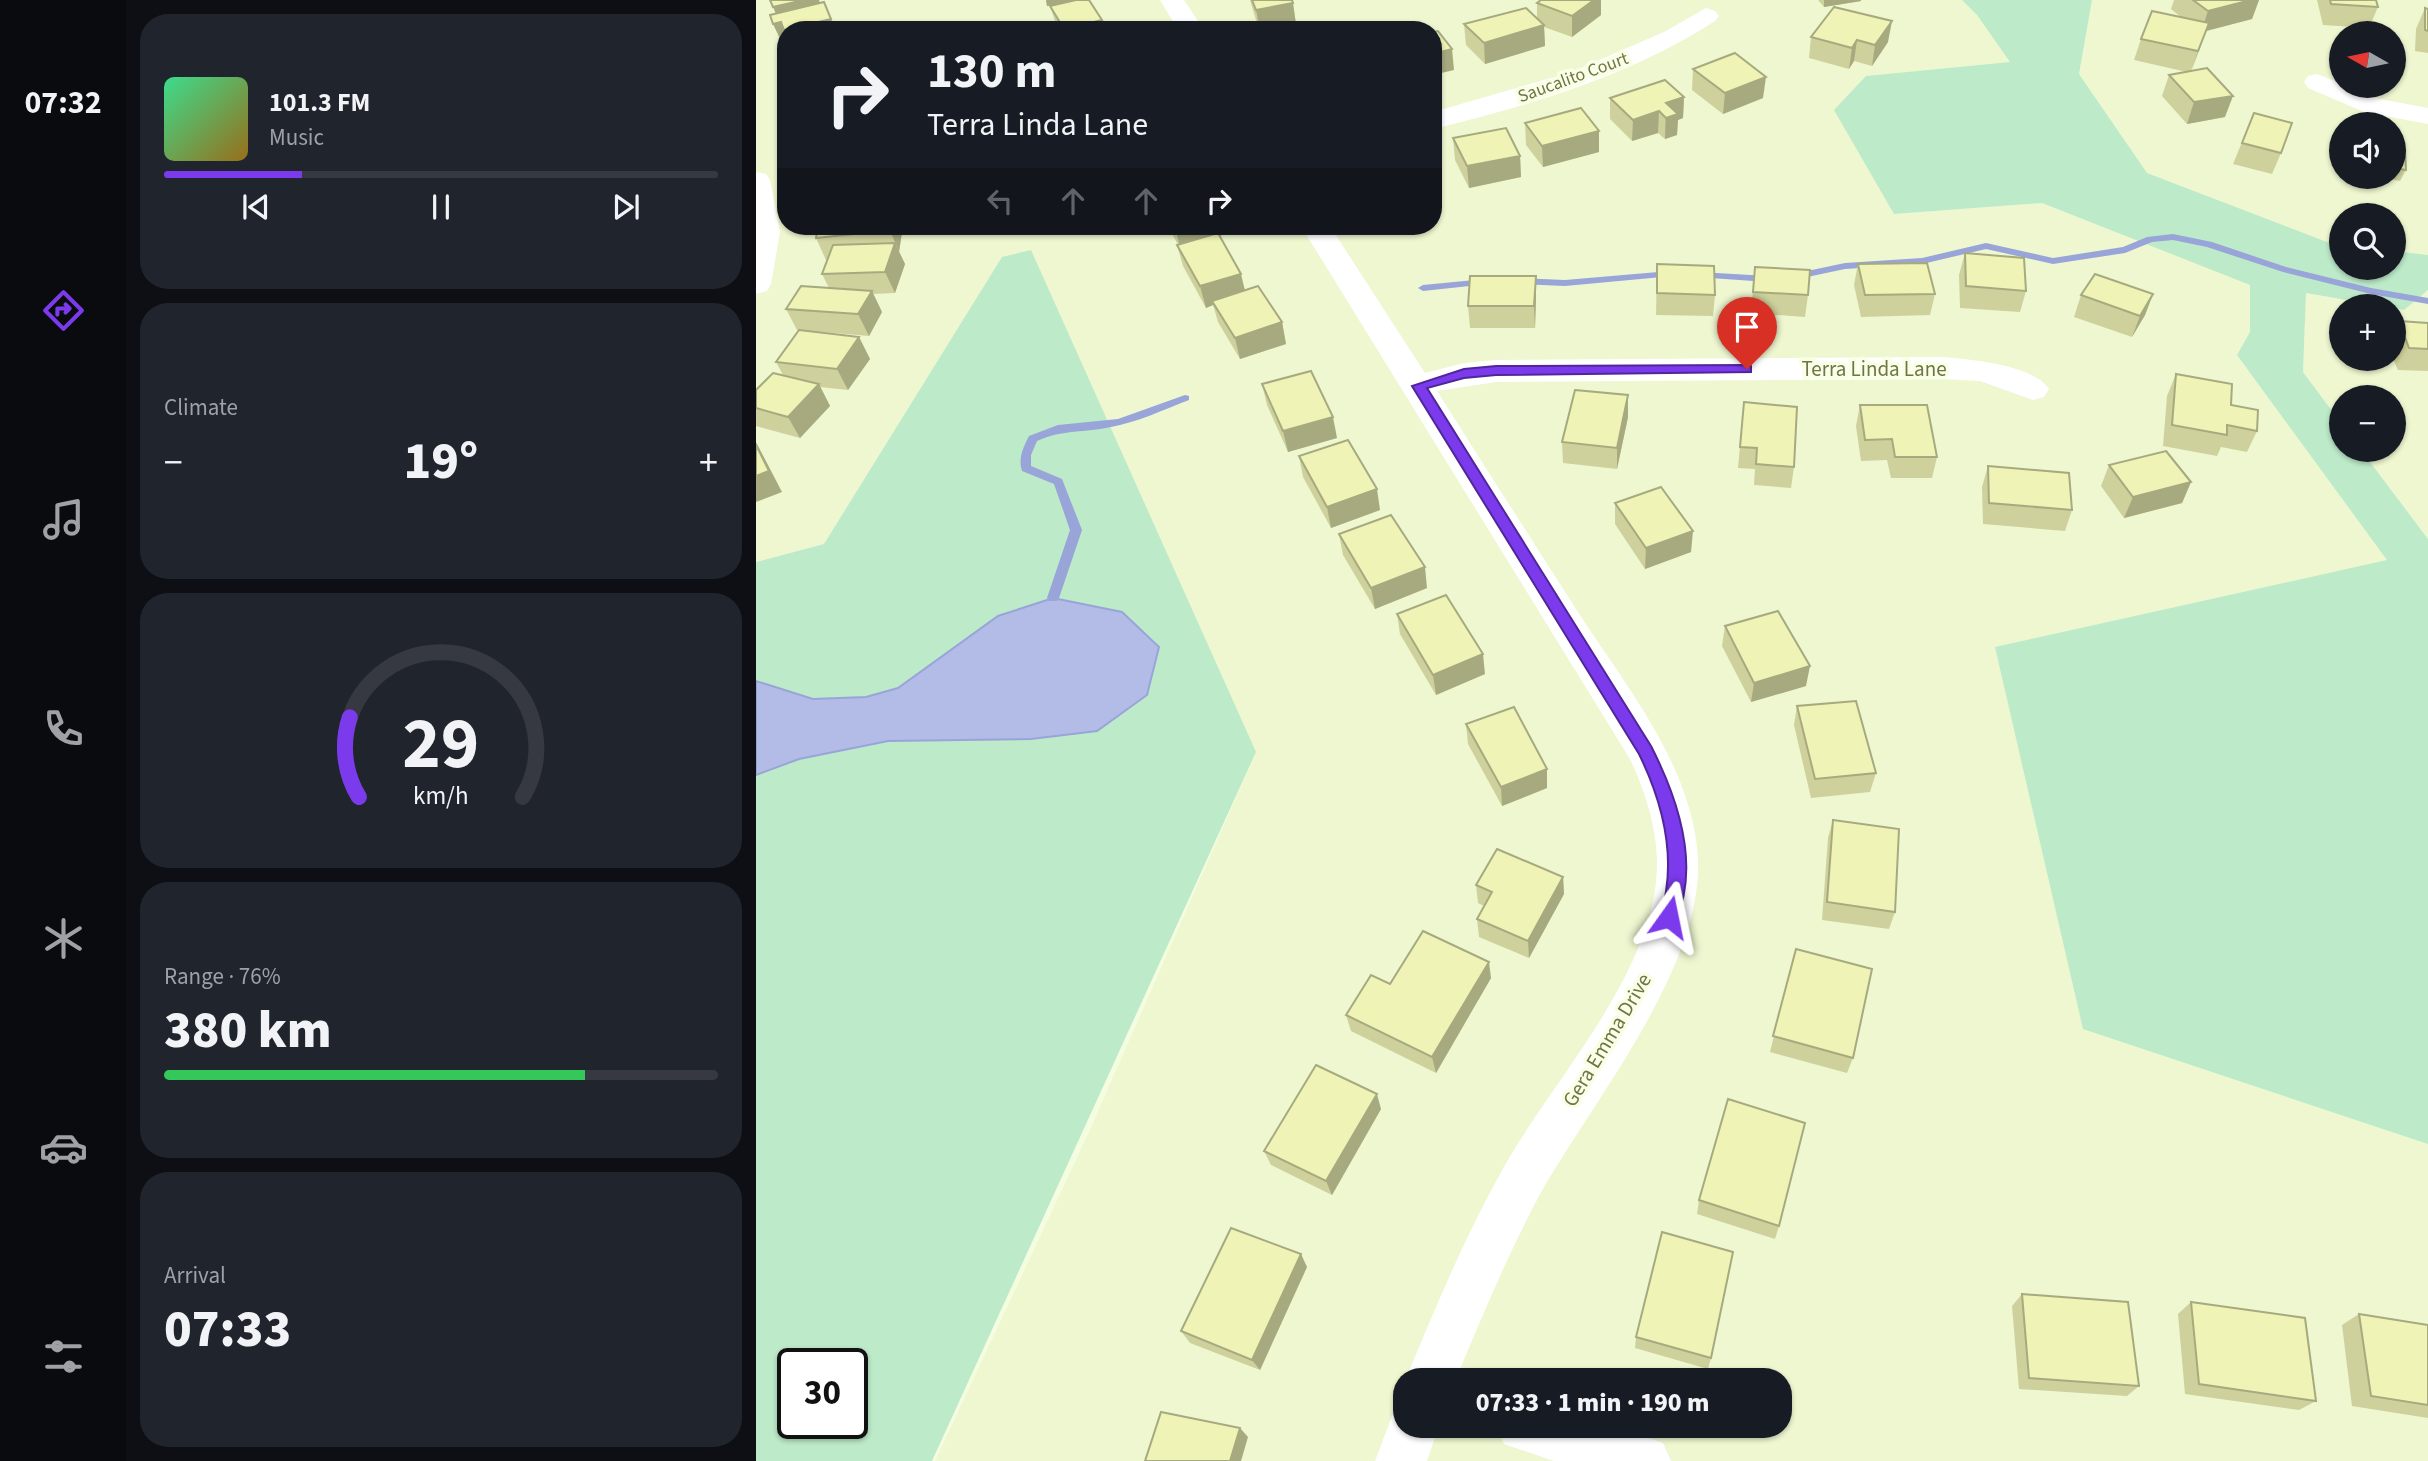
<!DOCTYPE html>
<html lang="en">
<head>
<meta charset="utf-8">
<style>
  body { margin:0; font-family:"Source Sans 3",sans-serif; background:#20242c; color:#f1f3f6; height:100vh; display:flex; flex-direction:column; font-size:26px; white-space:nowrap }
  * { box-sizing:border-box; margin:0 }
  p { font-size:23px; color:#9ea1a6 }
  .icon { flex:none; width:38px; height:38px; fill:none; stroke:currentColor; stroke-width:2; stroke-linecap:round; stroke-linejoin:round }
  .map { position:relative; flex:1; overflow:hidden }
  .details { display:flex; flex-direction:column; gap:14px; padding:14px; background:#0d0f14; width:630px }
  .details>* { flex:none }
  .hud { position:absolute; left:21px; top:21px; width:665px; height:214px; border-radius:28px; box-shadow:0 2px 5px #0004; background:#171b24; color:#f1f3f6; overflow:hidden }
  .needle { width:46px; rotate:279deg }
  .controls { position:absolute; left:1573px; top:21px; display:grid; gap:14px }
  .controls a { display:grid; place-items:center; width:77px; height:77px; border-radius:50%; background:#171b24; box-shadow:0 2px 5px #0004; font-size:35px }
  .speed { position:absolute; left:21px; top:1348px; display:flex; gap:14px; font-size:35px; font-weight:700; text-align:center }
  .speed>* { display:grid; place-content:center; width:91px; height:91px; border-radius:50%; background:#171b24; box-shadow:0 2px 5px #0004; line-height:1 }
  .speed .limit { border:4px solid #111; border-radius:10px; background:#fff; color:#111 }
  .pin { position:absolute; display:grid; place-items:center; width:60px; height:60px; color:#fff; margin:-72px -30px; border-radius:50% 50% 50% 0; rotate:-45deg; box-shadow:0 0 7px #0007 }
  .pin .icon { rotate:45deg }
  .me { position:absolute; width:77px; margin:-38px; rotate:12deg; stroke-linejoin:round; filter:drop-shadow(0 0 5px #0008) }
  .turn { display:flex; align-items:center; gap:24px; height:147px; padding:0 35px; font-size:32px }
  .turn .icon { width:91px; height:91px; stroke-width:2.5 }
  .turn b { display:block; font-size:49px; line-height:60px }
  .lanes { display:flex; align-items:center; height:66px; padding:0 35px; background:#0003; justify-content:center; gap:35px; direction:ltr }
  .lanes .off { opacity:.35 }
  .big { font-size:52px; font-weight:800; line-height:1.1 }
  .details .tile { flex:1; display:flex; flex-direction:column; justify-content:center; gap:10px; min-width:0; padding:0 24px; border-radius:28px; background:#20242c }
  .details .dial { align-items:center; gap:0 }
  .dial svg { height:182px; overflow:visible; fill:none; stroke:#363941; stroke-width:7; stroke-linecap:round; text-anchor:middle }
  .dial text { fill:#f1f3f6; stroke:none }
  .song { display:flex; align-items:center; gap:21px }
  .cover { width:84px; height:84px; border-radius:10px; background:linear-gradient(135deg,hsl(150 70% 55%),hsl(40 70% 35%)) }
  .played { height:7px; border-radius:4px; background:linear-gradient(90deg,#7c3aed 25%,#363941 25%) }
  .keys { display:flex; justify-content:space-around; direction:ltr }
  .heat { display:flex; justify-content:space-between; align-items:center; font-size:38px; direction:ltr }
  .charge { height:10px; border-radius:5px; background:linear-gradient(90deg,#34c759 76%,#363941 0) }
  .trip { position:absolute; left:637px; top:1368px; width:399px; height:70px; border-radius:28px; background:#171b24; box-shadow:0 2px 5px #0004; font-weight:800; line-height:70px; text-align:center }
  main { display:flex; flex:1; min-height:0 }
  .tab-bar { display:flex; flex-direction:column; width:126px; justify-content:space-around; align-items:center; background:#090b0e; color:#9ea1a6 }
  .tab-bar .icon { width:49px; height:49px }
  .tab-bar .current { color:#7c3aed }
  .tab-bar b { font-size:32px; color:#f1f3f6 }
  .map>svg:first-child { display:block }
</style>
</head>
<body>
<main>
<nav class="tab-bar">
<b>07:32</b>
<svg class="icon current" aria-label="directions" viewBox="0 0 24 24"><path d="M12 3l9 9-9 9-9-9zM9 14v-3h6M13 9l2 2-2 2"/></svg>
<svg class="icon" aria-label="music" viewBox="0 0 24 24"><path d="M9 18V5l10-2v13"/><circle cx="6" cy="18" r="3"/><circle cx="16" cy="16" r="3"/></svg>
<svg class="icon" aria-label="phone" viewBox="0 0 24 24"><path d="M5 4h4l2 5-3 2q2 4 5 5l2-3 5 2v4C11 20 4 13 5 4z"/></svg>
<svg class="icon" aria-label="climate" viewBox="0 0 24 24"><path d="M12 3v18M4 7l16 10M4 17L20 7"/></svg>
<svg class="icon" aria-label="car" viewBox="0 0 24 24"><path d="M5 17H2v-5l4-1 3-4h7l3 4 3 1v5h-3M9 17h6M6 11h13"/><circle cx="7" cy="17" r="2"/><circle cx="17" cy="17" r="2"/></svg>
<svg class="icon" aria-label="filters" viewBox="0 0 24 24"><path d="M4 7h16M4 17h16"/><circle cx="9" cy="7" r="2"/><circle cx="15" cy="17" r="2"/></svg>
</nav>
<section class="details">
<div class="tile">
<div class="song"><i class="cover"></i><div><b>101.3 FM</b><p>Music</p></div></div>
<div class="played"></div>
<div class="keys"><svg class="icon" aria-label="previous" viewBox="0 0 24 24"><path d="M18 5L8 12l10 7zM5 5v14"/></svg><svg class="icon" aria-label="pause" viewBox="0 0 24 24"><path d="M8 5v14M16 5v14"/></svg><svg class="icon" aria-label="next" viewBox="0 0 24 24"><path d="M6 5l10 7-10 7zM19 5v14"/></svg></div>
</div>
<div class="tile"><p>Climate</p>
<div class="heat"><a>−</a><b class="big">19°</b><a>+</a></div>
</div>
<div class="tile dial"><svg viewBox="0 0 100 80">
<path d="M14 69A42 42 0 1 1 86 69"/>
<path d="M14 69A42 42 0 0 1 10 34" stroke="#7c3aed"/>
<text x="50" y="56" font-size="32" font-weight="700">29</text>
<text x="50" y="72" font-size="11">km/h</text>
</svg></div>
<div class="tile"><p>Range · 76%</p><b class="big">380 km</b><div class="charge"></div></div>
<div class="tile"><p>Arrival</p><b class="big">07:33</b></div>
</section>
<div class="map">
<svg width="1672" height="1461" viewBox="0 0 1672 1461">
  <rect width="100%" height="100%" fill="#f4fddf"/>
  <!-- residential -->
  <g fill="#eef7d0" fill-rule="evenodd">
    <path d="M0,0H1206L1221,15L1254,62L1110,76L1138,214L1286,203L1494,285V332L1481,355L1632,560L1239,647L1672,1144V1461H179L333,1132L500,752L246,257L68,544L0,562ZM30,30H677V226H30ZM649,1381H1024V1426H649Z"/>
    <path d="M1336,0H1672V255L1638,251V215H1586L1585,244L1571,242L1391,173L1323,74ZM1586,33H1638V86H1586ZM1586,124H1638V177H1586Z"/>
    <path d="M1672,290V539L1605,450H1638V397H1586L1585,423L1547,372L1550,293L1626,306H1586V359H1638V308L1648,310Z"/>
  </g>
  <!-- green -->
  <g fill="#bdeac9" fill-rule="evenodd">
    <path d="M1206,0H1336L1323,74L1391,173L1571,242L1585,244L1586,268H1638V251L1672,255V290L1648,310L1550,293L1547,372L1585,423L1586,450H1605L1672,539V1144L1327,1029L1239,647L1631,560L1481,355L1494,332V285L1286,203L1138,214L1078,110L1110,76L1254,62L1221,15Z"/>
    <path d="M275,250L500,752L176,1461H0V562L68,544L246,257ZM37,1363H96V1423H37Z"/>
  </g>
  <!-- water -->
  <path fill="#b3bce7" stroke="#99a4d9" stroke-width="2" d="M297,598L366,612L403,647L391,695L341,731L275,739L132,741L43,759L0,775V681L57,699L110,697L142,688L242,616Z"/>
  <g fill="none" stroke-linecap="round" stroke-linejoin="round">
    <!-- stream -->
    <g fill="#99a4d9" fill-rule="evenodd">
      <path d="M1417,234L1456,242L1530,267L1615,288L1672,298V304L1615,294L1527,272L1451,247L1417,240L1396,242L1369,253L1297,264L1230,249L1166,264L1089,269L1037,280L1032,277L1037,274L1089,263L1166,258L1230,243L1297,258L1367,247L1391,237Z"/>
      <path d="M914,271L919,274L917,276L809,286L765,284L760,281L765,278L809,280Z"/>
      <path d="M943,272L1012,276L1017,279L1012,282L940,277L938,275Z"/>
      <path d="M729,279L732,280V284L667,291L662,288L667,285Z"/>
      <path d="M429,395L433,396V400C407,410 382,422 355,427C329,433 307,429 281,441L275,455V466L306,479L326,530L303,598L301,601H293L291,598L314,530L298,484L266,471C262,458 267,448 273,436L302,425L362,419Z"/>
    </g>
    <!-- street -->
    <g fill="#fff" fill-rule="evenodd">
      <path d="M404,0H428L448,30H422Z"/>
      <path d="M950,8L959,11L963,16L959,21C874,76 775,105 677,129V112L816,72L908,32Z"/>
      <path d="M1561,74L1624,99L1672,108V124L1608,112L1552,88L1548,82L1552,76Z"/>
      <path d="M0,172L10,174L14,180L24,232L15,284L11,291L0,294Z"/>
      <path d="M545,226H574L669,373L708,363L740,360L1186,357C1213,359 1278,365 1293,389L1288,397L1277,400L1224,381L1186,379L740,382L681,391C727,464 774,537 820,609C869,685 937,766 942,859C947,969 835,1103 783,1196C751,1256 725,1319 699,1381H649C679,1308 710,1234 749,1165C800,1075 903,968 901,860C900,825 889,791 874,759Z"/>
      <path d="M649,1403V1426H683L671,1461H619L639,1408Z"/>
      <path d="M740,1426H858L907,1443L915,1461H798L748,1444Z"/>
    </g>
  </g>
  <!-- wall -->
  <g fill="#ced19c">
    <path d="M290,0H333L346,20L349,30H302L294,6L304,4L291,6Z"/>
    <path d="M494,0H536L540,24L503,30Z"/>
    <path d="M1062,0H1105V1L1068,7Z"/>
    <path d="M1418,0H1503L1496,19L1450,31L1435,71L1469,117L1431,124L1406,96L1413,75L1431,72L1378,60L1385,39L1426,18L1415,9Z"/>
    <path d="M1561,0H1620L1622,7L1613,28L1567,25Z"/>
    <path d="M781,3L845,15L816,37L788,27L789,46L729,64L710,45L708,24L781,18Z"/>
    <path d="M1669,8L1672,9V53L1659,51L1660,29Z"/>
    <path d="M1055,37L1132,42L1116,66L1098,61L1093,69L1053,58Z"/>
    <path d="M937,69L1007,98L967,114L936,90Z"/>
    <path d="M928,97L927,118L922,120L921,135L909,139L902,133L876,141L854,119V98Z"/>
    <path d="M1498,113L1525,153L1516,174L1477,164Z"/>
    <path d="M769,123L843,152L787,167L770,145Z"/>
    <path d="M697,138L764,156L765,177L713,188L699,160Z"/>
    <path d="M1638,150L1650,170L1644,181L1620,177H1638Z"/>
    <path d="M62,226H147L143,252L149,264L139,293L117,294L126,312L113,336L44,330L103,337L114,359L92,390L64,387L74,406L44,438L0,426V390L27,375L20,362L43,330H41L30,309L73,288L66,274L71,260H70L60,238Z"/>
    <path d="M412,226H464L466,235L463,236L489,290L526,322L530,344L484,359L462,322L457,305L450,308L427,266L421,245H422Z"/>
    <path d="M1209,253L1270,291L1264,312L1204,308L1203,275Z"/>
    <path d="M901,264L959,295L957,316L900,315Z"/>
    <path d="M1102,264L1179,294L1174,315L1105,317L1098,285Z"/>
    <path d="M999,267L1052,295L1049,317L995,313Z"/>
    <path d="M780,276V298L779,328H714L712,306Z"/>
    <path d="M1397,294L1389,315L1376,337L1318,317L1325,295Z"/>
    <path d="M1643,321L1672,323V371L1642,370L1637,359L1638,330Z"/>
    <path d="M1420,374L1475,405L1501,431L1491,452L1465,447L1461,456L1407,446L1411,396Z"/>
    <path d="M506,384L581,438L532,452L511,405Z"/>
    <path d="M988,402L1038,467L1035,488L998,485L999,469L982,468Z"/>
    <path d="M1104,405L1181,457L1176,478H1135L1131,460L1105,461L1100,426Z"/>
    <path d="M872,417L861,469L807,463L806,442Z"/>
    <path d="M543,456L624,510L575,528L547,477Z"/>
    <path d="M1353,465L1435,482L1426,503L1368,518L1345,486Z"/>
    <path d="M1232,466L1316,510L1309,531L1227,524L1226,487Z"/>
    <path d="M859,503L935,552L889,569L859,524Z"/>
    <path d="M583,534L671,588L619,609L587,555Z"/>
    <path d="M641,614L729,674L680,695L644,634Z"/>
    <path d="M969,626L1050,686L995,702L966,646Z"/>
    <path d="M1041,706L1120,773L1114,792L1055,798L1038,725Z"/>
    <path d="M710,724L791,769V788L746,806L712,744Z"/>
    <path d="M1077,820L1139,912L1133,929L1066,920L1072,838Z"/>
    <path d="M807,877L808,894L773,958L723,937L721,919L728,906L722,903L720,885Z"/>
    <path d="M1040,949L1097,1058L1091,1073L1014,1052Z"/>
    <path d="M735,978L680,1073L595,1031L590,1015L634,984Z"/>
    <path d="M625,1109L576,1195L515,1165L508,1151Z"/>
    <path d="M943,1200L1023,1226L1019,1239L941,1214Z"/>
    <path d="M551,1267L504,1370L434,1343L425,1331Z"/>
    <path d="M1266,1294L1383,1386L1371,1396L1263,1389L1256,1306Z"/>
    <path d="M1435,1302L1560,1401L1543,1410L1429,1394L1422,1314Z"/>
    <path d="M1603,1314L1672,1325V1418L1596,1406L1586,1325Z"/>
    <path d="M880,1337L955,1358L952,1369L879,1348Z"/>
  </g>
  <!-- shaded-wall -->
  <g fill="#a7aa7f">
    <path d="M48,0H63L69,18L75,19L80,30H30V44L27,45L17,24L24,23L17,7Z"/>
    <path d="M290,0H325L291,6Z"/>
    <path d="M838,0H845V15L816,37V16Z"/>
    <path d="M1068,0H1105V1L1068,7Z"/>
    <path d="M1495,0H1503L1496,19L1450,31L1435,72L1442,51L1445,32L1452,11Z"/>
    <path d="M537,3L540,24L504,30L500,10Z"/>
    <path d="M346,20L349,30H308Z"/>
    <path d="M1136,21L1132,42L1116,66L1119,45Z"/>
    <path d="M788,25L789,46L729,64L728,43Z"/>
    <path d="M1101,40L1098,61L1093,69L1096,48Z"/>
    <path d="M696,49L698,70L677,75V54Z"/>
    <path d="M1010,77L1007,98L967,114L969,93Z"/>
    <path d="M1477,96L1469,117L1431,124L1438,102Z"/>
    <path d="M928,97L927,118L922,120L921,135L909,139L910,103Z"/>
    <path d="M903,111L902,133L876,141L877,120Z"/>
    <path d="M843,131V152L787,167L786,146Z"/>
    <path d="M764,156L765,177L713,188L711,166Z"/>
    <path d="M135,226H147L143,252L134,230Z"/>
    <path d="M419,226H464L466,235L424,248Z"/>
    <path d="M622,226H641L623,230Z"/>
    <path d="M139,243L149,264L139,293L129,272Z"/>
    <path d="M485,274L490,295L456,301L457,305L450,308L444,286Z"/>
    <path d="M780,276V298L779,328L778,306Z"/>
    <path d="M116,291L126,312L113,336L102,314Z"/>
    <path d="M1397,294L1389,315L1376,337L1384,316Z"/>
    <path d="M526,322L530,344L484,359L479,338Z"/>
    <path d="M103,337L114,359L92,390L81,369Z"/>
    <path d="M63,384L74,406L44,438L32,417Z"/>
    <path d="M872,395V417L861,469V448Z"/>
    <path d="M577,417L581,438L532,452L527,431Z"/>
    <path d="M0,442L26,492L0,502Z"/>
    <path d="M1435,482L1426,503L1368,518L1377,497Z"/>
    <path d="M621,489L624,510L575,528L571,507Z"/>
    <path d="M937,531L935,552L889,569L890,548Z"/>
    <path d="M669,567L671,588L619,609L615,588Z"/>
    <path d="M727,654L729,674L680,695L677,675Z"/>
    <path d="M1054,666L1050,686L995,702L998,683Z"/>
    <path d="M791,769V788L746,806L745,787Z"/>
    <path d="M807,877L808,894L773,958L772,941Z"/>
    <path d="M733,962L735,978L680,1073L676,1057Z"/>
    <path d="M621,1094L625,1109L576,1195L570,1181Z"/>
    <path d="M545,1254L551,1267L504,1370L496,1360Z"/>
    <path d="M484,1428L492,1437L485,1461H474Z"/>
  </g>
  <!-- building -->
  <g fill="#eff3b5" stroke="#a7aa7f" stroke-width="2">
    <path d="M14,0H48L17,7Z"/>
    <path d="M320,0H333L346,20L308,29L294,6Z"/>
    <path d="M496,0H536L537,3L500,10Z"/>
    <path d="M785,0H838L816,16L781,3Z"/>
    <path d="M1437,0H1495L1452,11Z"/>
    <path d="M1574,0H1620L1622,7L1575,4Z"/>
    <path d="M68,2L75,19L28,30L25,22L17,24L14,15Z"/>
    <path d="M1078,7L1136,21L1119,45L1101,40L1096,48L1055,37Z"/>
    <path d="M770,8L788,25L728,43L708,24Z"/>
    <path d="M1669,8L1672,9V31L1669,30Z"/>
    <path d="M1396,11L1453,23L1442,51L1385,39Z"/>
    <path d="M87,24L89,30H59Z"/>
    <path d="M682,31L696,49L677,54V32Z"/>
    <path d="M979,53L1010,77L969,93L937,69Z"/>
    <path d="M1451,68L1477,96L1438,102L1413,75Z"/>
    <path d="M909,80L928,97L910,103L922,114L910,118L903,111L877,120L854,98Z"/>
    <path d="M825,108L843,131L786,146L769,123Z"/>
    <path d="M1498,113L1536,123L1525,153L1486,143Z"/>
    <path d="M750,128L764,156L711,166L697,138Z"/>
    <path d="M1638,150L1649,152L1650,170L1638,168Z"/>
    <path d="M62,226H135L134,230L60,238Z"/>
    <path d="M462,233L485,274L444,286L421,245Z"/>
    <path d="M139,243L129,272L66,274L77,245Z"/>
    <path d="M1209,253L1268,258L1270,291L1210,286Z"/>
    <path d="M1171,263L1179,294L1109,295L1102,264Z"/>
    <path d="M901,264L958,266L959,295L901,293Z"/>
    <path d="M999,267L1054,270L1052,295L997,292Z"/>
    <path d="M1339,274L1397,294L1384,316L1325,295Z"/>
    <path d="M714,276H780L778,306H712Z"/>
    <path d="M45,286L116,291L102,314L30,309Z"/>
    <path d="M502,286L526,322L479,338L456,301Z"/>
    <path d="M1643,321L1672,323V349L1653,348Z"/>
    <path d="M43,330L103,337L81,369L20,362Z"/>
    <path d="M555,371L577,417L527,431L506,384Z"/>
    <path d="M17,373L63,384L32,417L0,408V390Z"/>
    <path d="M1420,374L1476,384L1475,405L1502,410L1501,431L1471,425V435L1416,425Z"/>
    <path d="M819,390L872,395L861,448L806,442Z"/>
    <path d="M988,402L1041,407L1038,467L1000,464L1001,448L984,447Z"/>
    <path d="M1104,405H1171L1181,457H1139L1136,439L1109,440Z"/>
    <path d="M592,440L621,489L571,507L543,456Z"/>
    <path d="M0,445L13,471L0,476Z"/>
    <path d="M1410,451L1435,482L1377,497L1353,465Z"/>
    <path d="M1232,466L1313,473L1316,510L1233,503Z"/>
    <path d="M905,487L937,531L890,548L859,503Z"/>
    <path d="M635,515L669,567L615,588L583,534Z"/>
    <path d="M690,595L727,654L677,675L641,614Z"/>
    <path d="M1022,611L1054,666L998,683L969,626Z"/>
    <path d="M1100,701L1120,773L1059,779L1041,706Z"/>
    <path d="M758,707L791,769L745,787L710,724Z"/>
    <path d="M1077,820L1143,829L1139,912L1071,902Z"/>
    <path d="M741,849L807,877L772,941L721,919L736,892L720,885Z"/>
    <path d="M667,931L733,962L676,1057L590,1015L615,975L634,984Z"/>
    <path d="M1040,949L1116,969L1097,1058L1017,1036Z"/>
    <path d="M560,1065L621,1094L570,1181L508,1151Z"/>
    <path d="M972,1099L1049,1123L1023,1226L943,1200Z"/>
    <path d="M475,1228L545,1254L496,1360L425,1331Z"/>
    <path d="M906,1232L977,1252L955,1358L880,1337Z"/>
    <path d="M1266,1294L1372,1302L1383,1386L1273,1378Z"/>
    <path d="M1435,1302L1549,1318L1560,1401L1443,1384Z"/>
    <path d="M1603,1314L1672,1325V1405L1615,1396Z"/>
    <path d="M405,1412L484,1428L474,1461H389Z"/>
  </g>
  <!-- route -->
  <path fill="#7c3aed" stroke="#51269a" stroke-width="2" d="M991,365L995,366V372L740,375L708,378L671,388L895,746C921,797 945,866 919,922L913,924L904,917C922,861 908,805 883,754L656,386L708,369L740,366Z"/>
  <g text-anchor="middle" stroke-width="7" stroke-linejoin="round" paint-order="stroke">
    <!-- far-street labels -->
    <g font-size="18" fill="#727446" stroke="#f8ffe6">
      <text transform="translate(817 77) rotate(-20)" y="6">Saucalito Court</text>
    </g>
    <!-- street labels -->
    <g font-size="21" fill="#727446" stroke="#f8ffe6">
      <text x="1118" y="376">Terra Linda Lane</text>
      <text transform="translate(851 1040) rotate(-59)" y="7">Gera Emma Drive</text>
    </g>
  </g>
</svg>
<div class="controls">
<a><svg class="needle" viewBox="-14 -14 28 28"><path d="M0-13l5 13h-10z" fill="#e53935"/><path d="M0 13l5-13h-10z" fill="#9ea1a6"/></svg></a>
<a><svg class="icon" aria-label="sound" viewBox="0 0 24 24"><path d="M4 9h4l5-4v14l-5-4H4zM17 9q2 3 0 6"/></svg></a>
<a><svg class="icon" aria-label="search" viewBox="0 0 24 24"><circle cx="10" cy="10" r="6"/><path d="M15 15l6 6"/></svg></a>
<a>+</a>
<a>−</a>
</div>
<div class="speed"><div class="limit">30</div></div>
<div class="pin" style="left:991px;top:369px;background:#d93025"><svg class="icon" aria-label="arrive" viewBox="0 0 24 24"><path d="M6 21V4h12l-3 4 3 4H6"/></svg></div>
<svg class="me" style="left:913px;top:917px" viewBox="-20 -20 40 40"><path d="M0-17L14 15 0 8-14 15z" fill="#7c3aed" stroke="#fff" stroke-width="4"/></svg>
<div class="trip">07:33 · 1 min · 190 m</div>
<div class="hud">
<div class="turn"><svg class="icon" aria-label="right" viewBox="0 0 24 24"><path d="M7 20v-9h11M14 6l5 5-5 5"/></svg><div><b>130 m</b>Terra Linda Lane</div></div>
<div class="lanes"><svg class="icon off" aria-label="left" viewBox="0 0 24 24"><path d="M17 20v-9H6M10 6l-5 5 5 5"/></svg><svg class="icon off" aria-label="ahead" viewBox="0 0 24 24"><path d="M12 20V5M6 11l6-6 6 6"/></svg><svg class="icon off" aria-label="ahead" viewBox="0 0 24 24"><path d="M12 20V5M6 11l6-6 6 6"/></svg><svg class="icon" aria-label="right" viewBox="0 0 24 24"><path d="M7 20v-9h11M14 6l5 5-5 5"/></svg></div>
</div>
</div>
</main>
</body>
</html>
